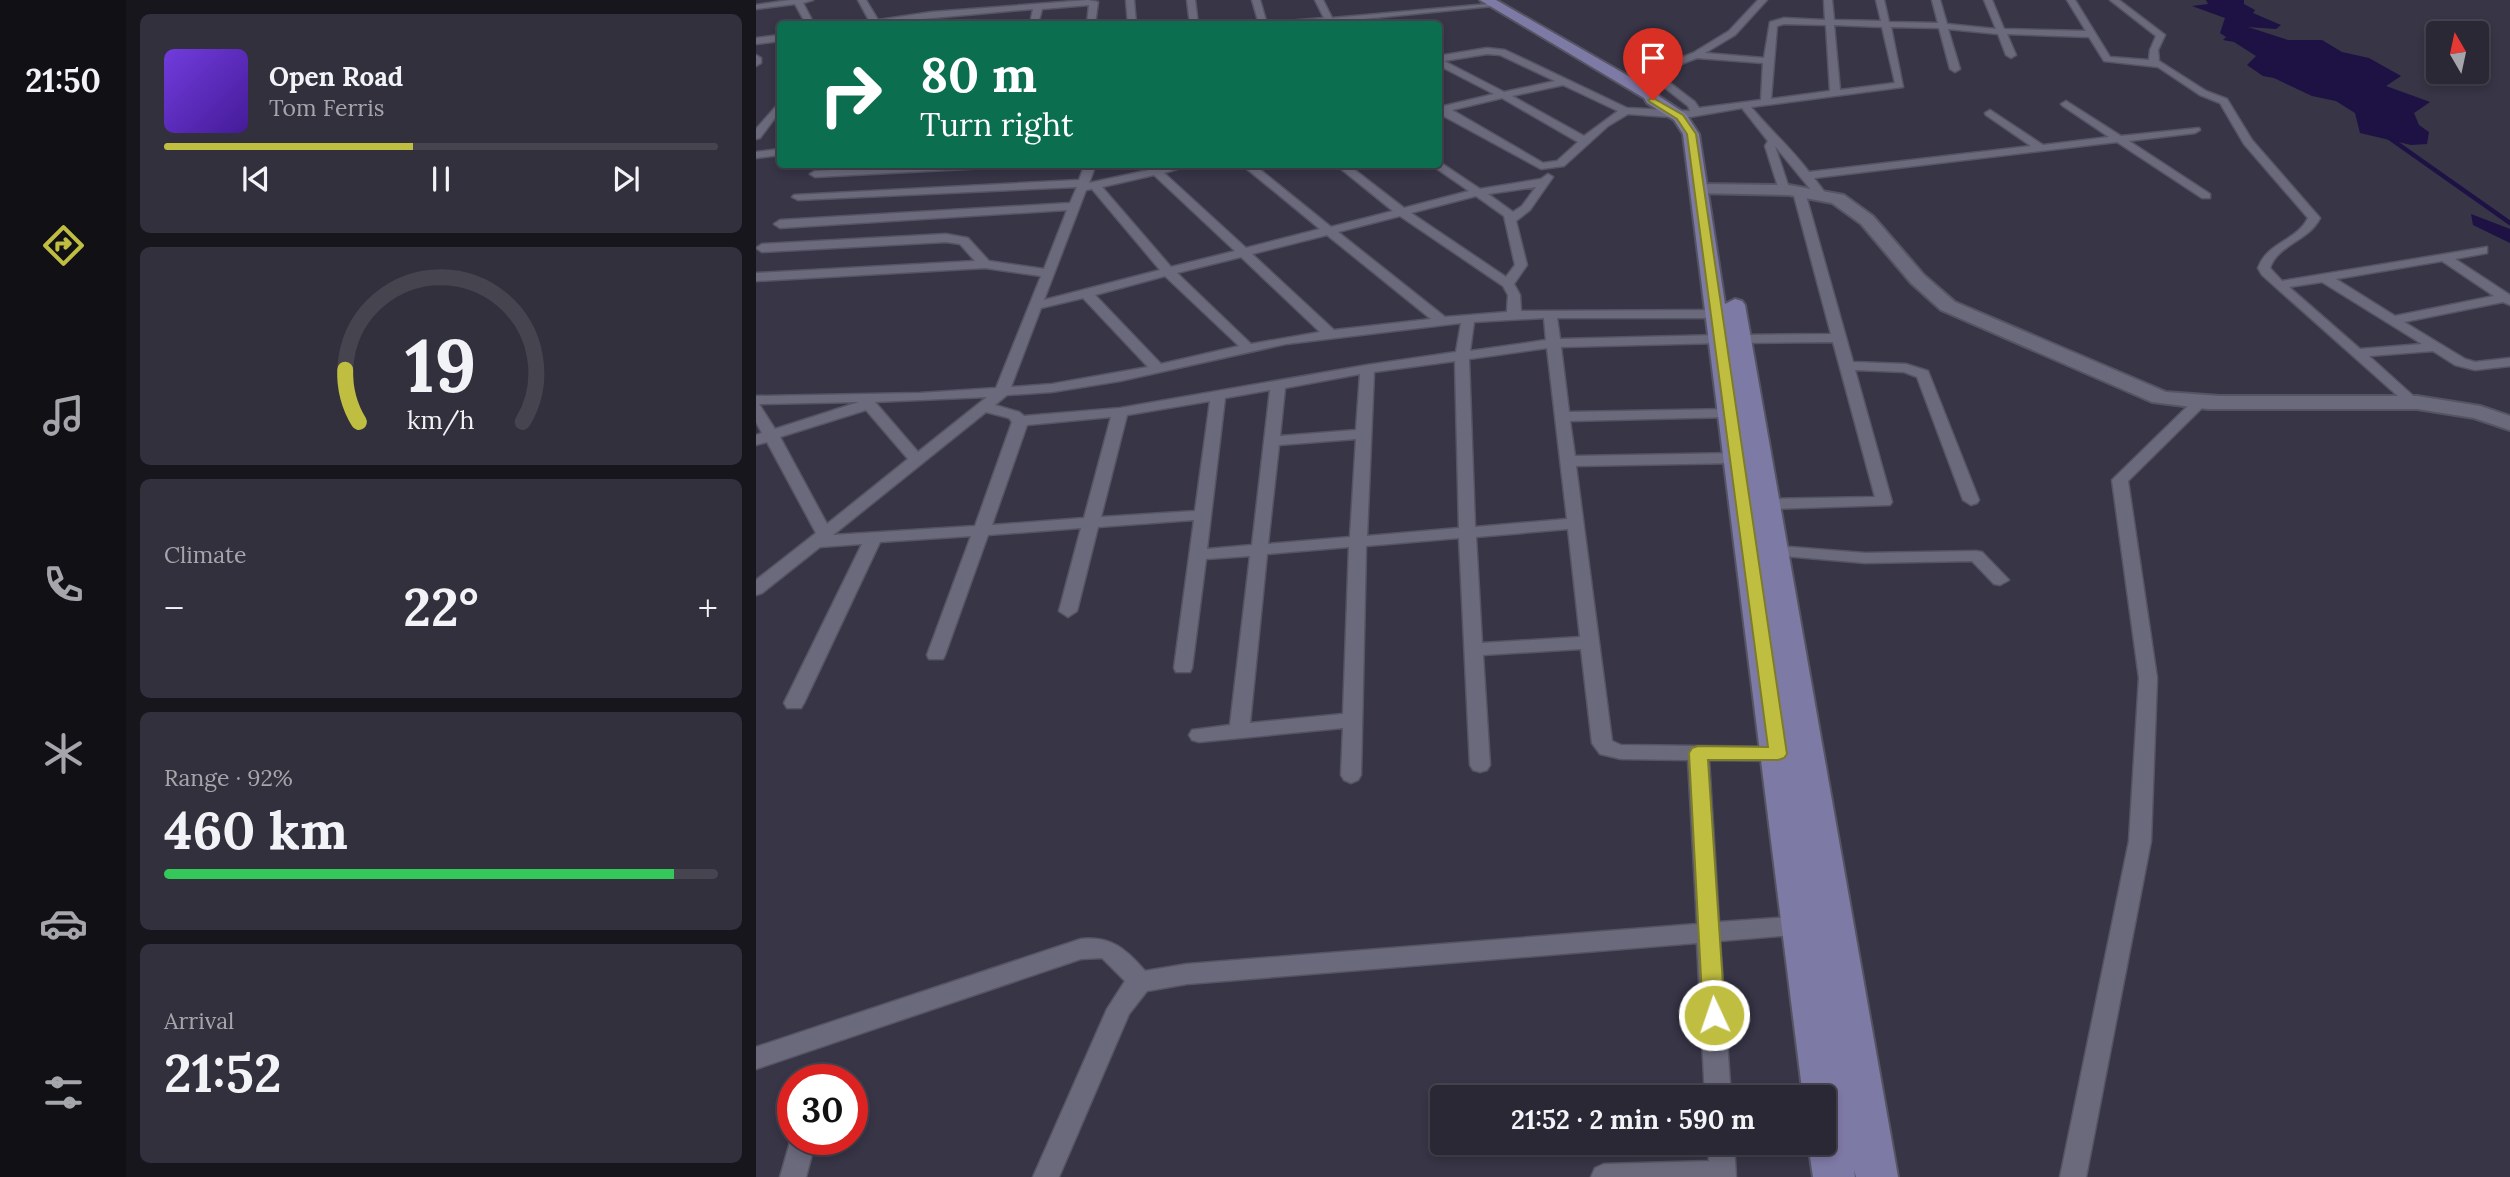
<!DOCTYPE html>
<html lang="en">
<head>
<meta charset="utf-8">
<style>
  body { margin:0; font-family:Lora,serif; background:#31303c; color:#f1f3f6; height:100vh; display:flex; flex-direction:column; font-size:26px; white-space:nowrap }
  * { box-sizing:border-box; margin:0 }
  p { font-size:23px; color:#a5a6ac }
  .icon { flex:none; width:38px; height:38px; fill:none; stroke:currentColor; stroke-width:2; stroke-linecap:round; stroke-linejoin:round }
  .map { position:relative; flex:1; overflow:hidden }
  .details { display:flex; flex-direction:column; gap:14px; padding:14px; background:#17161d; width:630px }
  .details>* { flex:none }
  .hud { position:absolute; left:21px; top:21px; width:665px; height:147px; border-radius:7px; box-shadow:0 4px 10px #0003,0 0 0 2px #45444f; background:#0b6e4f; color:#fff; overflow:hidden }
  .needle { width:46px; rotate:351deg }
  .tools { position:absolute; left:1670px; top:21px; display:grid; gap:14px }
  .tools a { display:grid; place-items:center; width:63px; height:63px; border-radius:7px; background:#292834; box-shadow:0 4px 10px #0003,0 0 0 2px #45444f; font-size:35px }
  .speed { position:absolute; left:21px; top:1064px; display:flex; gap:14px; font-size:35px; font-weight:700; text-align:center }
  .speed>* { display:grid; place-content:center; width:91px; height:91px; border-radius:50%; background:#292834; box-shadow:0 4px 10px #0003,0 0 0 2px #45444f; line-height:1 }
  .speed .limit { border:10px solid #d22; background:#fff; color:#111 }
  .pin { position:absolute; display:grid; place-items:center; width:60px; height:60px; color:#fff; margin:-72px -30px; border-radius:50% 50% 50% 0; rotate:-45deg; box-shadow:0 0 7px #0007 }
  .pin .icon { rotate:45deg }
  .me { position:absolute; width:77px; margin:-38px; rotate:357deg; stroke-linejoin:round; filter:drop-shadow(0 0 5px #0008) }
  .turn { display:flex; align-items:center; gap:24px; height:147px; padding:0 28px; font-size:32px }
  .turn .icon { width:91px; height:91px; stroke-width:2.5 }
  .turn b { display:block; font-size:49px; line-height:60px }
  .big { font-size:52px; font-weight:700; line-height:1.1 }
  .details .card { flex:1; display:flex; flex-direction:column; justify-content:center; gap:10px; min-width:0; padding:0 24px; border-radius:10px; background:#31303c }
  .details .dial { align-items:center; gap:0 }
  .dial svg { height:182px; overflow:visible; fill:none; stroke:#45444f; stroke-width:7; stroke-linecap:round; text-anchor:middle }
  .dial text { fill:#f1f3f6; stroke:none }
  .song { display:flex; align-items:center; gap:21px }
  .cover { width:84px; height:84px; border-radius:10px; background:linear-gradient(135deg,hsl(260 70% 55%),hsl(260 70% 35%)) }
  .played { height:7px; border-radius:4px; background:linear-gradient(90deg,#c0be40 45%,#45444f 45%) }
  .keys { display:flex; justify-content:space-around; direction:ltr }
  .heat { display:flex; justify-content:space-between; align-items:center; font-size:38px; direction:ltr }
  .charge { height:10px; border-radius:5px; background:linear-gradient(90deg,#34c759 92%,#45444f 0) }
  .trip { position:absolute; left:674px; top:1085px; width:406px; height:70px; border-radius:7px; background:#292834; box-shadow:0 4px 10px #0003,0 0 0 2px #45444f; font-weight:700; line-height:70px; text-align:center }
  main { display:flex; flex:1; min-height:0 }
  .tabs { display:flex; flex-direction:column; width:126px; justify-content:space-around; align-items:center; background:#101015; color:#a5a6ac }
  .tabs .icon { width:49px; height:49px }
  .tabs .active { color:#c0be40 }
  .tabs b { font-size:32px; color:#f1f3f6 }
  .map>svg:first-child { display:block }
</style>
</head>
<body>
<main>
<nav class="tabs">
<b>21:50</b>
<svg class="icon active" aria-label="directions" viewBox="0 0 24 24"><path d="M12 3l9 9-9 9-9-9zM9 14v-3h6M13 9l2 2-2 2"/></svg>
<svg class="icon" aria-label="music" viewBox="0 0 24 24"><path d="M9 18V5l10-2v13"/><circle cx="6" cy="18" r="3"/><circle cx="16" cy="16" r="3"/></svg>
<svg class="icon" aria-label="phone" viewBox="0 0 24 24"><path d="M5 4h4l2 5-3 2q2 4 5 5l2-3 5 2v4C11 20 4 13 5 4z"/></svg>
<svg class="icon" aria-label="climate" viewBox="0 0 24 24"><path d="M12 3v18M4 7l16 10M4 17L20 7"/></svg>
<svg class="icon" aria-label="car" viewBox="0 0 24 24"><path d="M5 17H2v-5l4-1 3-4h7l3 4 3 1v5h-3M9 17h6M6 11h13"/><circle cx="7" cy="17" r="2"/><circle cx="17" cy="17" r="2"/></svg>
<svg class="icon" aria-label="filters" viewBox="0 0 24 24"><path d="M4 7h16M4 17h16"/><circle cx="9" cy="7" r="2"/><circle cx="15" cy="17" r="2"/></svg>
</nav>
<section class="details">
<div class="card">
<div class="song"><i class="cover"></i><div><b>Open Road</b><p>Tom Ferris</p></div></div>
<div class="played"></div>
<div class="keys"><svg class="icon" aria-label="previous" viewBox="0 0 24 24"><path d="M18 5L8 12l10 7zM5 5v14"/></svg><svg class="icon" aria-label="pause" viewBox="0 0 24 24"><path d="M8 5v14M16 5v14"/></svg><svg class="icon" aria-label="next" viewBox="0 0 24 24"><path d="M6 5l10 7-10 7zM19 5v14"/></svg></div>
</div>
<div class="card dial"><svg viewBox="0 0 100 80">
<path d="M14 69A42 42 0 1 1 86 69"/>
<path d="M14 69A42 42 0 0 1 8 46" stroke="#c0be40"/>
<text x="50" y="56" font-size="32" font-weight="700">19</text>
<text x="50" y="72" font-size="11">km/h</text>
</svg></div>
<div class="card"><p>Climate</p>
<div class="heat"><a>−</a><b class="big">22°</b><a>+</a></div>
</div>
<div class="card"><p>Range · 92%</p><b class="big">460 km</b><div class="charge"></div></div>
<div class="card"><p>Arrival</p><b class="big">21:52</b></div>
</section>
<div class="map">
<svg width="1754" height="1177" viewBox="0 0 1754 1177">
  <rect width="100%" height="100%" fill="#373546"/>
  <!-- water -->
  <g fill="#1d1243">
    <path d="M1450,0H1488V4L1499,10L1497,13L1525,25L1520,29L1492,27L1532,40H1566L1586,52L1613,58L1645,76L1630,86L1674,102L1658,113L1663,125L1673,132L1671,144L1655,145L1604,133L1599,113L1580,101L1556,96L1518,78L1507,76L1491,65L1500,56L1478,42L1467,40L1470,37L1464,33L1469,18L1436,6L1452,4Z"/>
    <path d="M1715,214L1754,229V243L1717,225Z"/>
  </g>
  <g fill="none" stroke-linecap="round" stroke-linejoin="round">
    <!-- stream-far1 -->
    <path stroke="#1d1243" stroke-width="3.5" d="M1632,137L1635,139"/>
    <!-- stream -->
    <path stroke="#1d1243" stroke-width="4.5" d="M1632,137L1754,223"/>
    <!-- street casing -->
    <g stroke="#555462" stroke-width="3">
      <g id="street">
        <path d="M34,0H57L47,3L58,24H50L39,4L0,9V5Z"/>
        <path d="M102,0H110L122,20L176,12L332,0L342,2L339,24H331L333,5L286,9L282,24H274L277,9L111,24L114,22Z"/>
        <path d="M370,0H378L380,24H372Z"/>
        <path d="M431,0H439L442,24H434Z"/>
        <path d="M496,0H504L511,24H503Z"/>
        <path d="M559,0H567L576,18L743,3L747,5L578,22L579,24H528L532,21L568,18Z"/>
        <path d="M1002,0H1011L979,35L949,53L1008,58L1014,22L1028,18L1069,20L1068,0H1076L1078,20L1125,21L1120,0H1128L1133,22L1182,23L1176,0H1184L1191,24L1240,29L1228,0H1236L1248,29L1330,31L1311,0H1319L1354,57L1393,60L1394,50L1400,36L1354,0H1363L1409,35L1402,50L1403,61L1450,91L1471,99L1496,140L1564,218C1553,241 1522,244 1514,268L1526,281L1731,247V253L1699,259L1754,295V305L1747,302L1648,322L1709,359L1719,362L1754,358V366L1719,370L1699,365L1677,351L1613,356L1664,402L1657,406L1652,405L1506,275L1502,268C1511,242 1541,241 1552,218L1488,144L1464,103L1444,95L1402,67L1348,61L1333,37L1251,34L1260,55L1255,58L1250,55L1242,34L1192,29L1204,69L1199,72L1194,69L1183,28L1135,27L1147,87L995,107C1015,131 1035,148 1053,172L1275,146L1230,115L1229,113L1234,110L1287,145L1353,137L1307,106L1305,104L1310,101L1365,136L1443,128L1444,130L1439,133L1373,141L1454,194V198H1446L1361,142L1058,178L1070,194L1064,197L1060,196L1019,146L1034,191L1024,193L1009,146L1012,141L986,108L928,118L872,114L852,126L808,166L785,169L682,113V103L688,106L738,94L682,65V56L731,48L749,50L871,108L934,111L932,106L889,72L937,53L973,31ZM1028,24L1070,25L1074,91L1015,99L1021,26ZM1078,25L1126,27L1139,83L1084,90ZM731,54L744,55L799,81L748,92L688,61ZM941,58L1007,63L1005,100L943,108L939,102L901,73ZM807,85L862,111L828,136L756,96ZM746,98L822,142L801,161L787,163L696,110ZM1686,261L1738,296L1639,316L1580,279ZM1566,282L1666,344L1604,349L1533,287Z"/>
        <path d="M24,35V41L0,44V38Z"/>
        <path d="M0,55L5,58V63L0,66Z"/>
        <path d="M24,102V111L4,138L0,139V129Z"/>
        <path d="M24,149V155L0,158V152Z"/>
        <path d="M682,161L724,189L785,179L792,174L797,177L774,210L760,221L771,265L758,284L764,295L765,311L973,310L980,314L973,318H801L804,339L964,335L971,339L964,343L805,347L813,412L975,409L982,413L975,417L814,421L819,456L981,453L989,458L981,463L820,466L856,741L865,745L1022,747L1029,749L1032,754L1029,759L1022,761L953,760L963,922L1050,916L1058,918L1061,925L1058,932L1050,934L964,941L975,1097H949L941,943L431,984L391,991L373,1014L303,1177H277L351,1009L369,981L346,958L325,959L0,1069V1047L325,939C355,936 370,949 389,971L431,964L941,924L932,760L865,759L844,754L836,743L825,649L727,655L734,765L731,770L724,772L717,770L714,765L703,538L610,546L605,775L602,780L595,783L588,780L585,775L587,728L443,742L436,740L433,735L436,730L474,725L494,556L450,559L436,668L434,672H420L418,668L438,520L342,527L321,611L312,617L303,611L325,528L232,535L189,655L187,659H173L171,655L215,536L124,542L48,703L45,708H31L28,703L106,544L64,547L6,593L0,595V580L60,533L11,442L0,445V435L6,433L0,422V396L164,393L240,388L285,276L229,268L0,281V273L219,261L204,244L190,242L6,252L0,248L6,244L190,234L212,238L233,261L288,269L311,210L24,228L18,224L24,220L314,203L321,187L42,200L36,197L38,195L323,180L329,164H340L333,183L393,170L388,164H400L403,167L437,164L408,173L490,248L564,229L485,164H497L575,227L637,211L579,164H591L648,208L713,191L677,166L676,164H682ZM398,175L479,251L415,267L346,187ZM780,187L766,206L757,212L732,194ZM336,189L404,270L288,300L330,190ZM720,196L748,216L759,265L750,277L655,213ZM644,216L747,286L752,295L751,312L689,317L582,232ZM571,235L675,319L578,330L496,254ZM485,257L564,332L495,344L421,273ZM409,276L483,346L405,364L339,295ZM327,298L392,367L296,384L255,387L285,308ZM788,318L790,340L714,351L718,322ZM705,323L700,352L611,365L364,408L268,416L263,412L239,405L251,395L296,392L364,381L530,344ZM791,348L811,519L719,527L713,359ZM699,361L703,528L611,536L618,372ZM604,374L600,430L524,436L529,388ZM514,390L496,545L451,549L469,398ZM231,397L162,452L119,402ZM454,401L439,511L345,517L371,415ZM103,402L19,429L3,404ZM110,410L152,459L71,524L24,437ZM230,412L253,418L256,422L219,526L77,535ZM355,417L328,518L236,525L271,425ZM600,439L594,537L512,544L523,445ZM812,529L824,637L726,643L720,537ZM593,547L587,714L494,723L511,554Z"/>
        <path d="M177,164H252L247,167L59,177L54,174L59,171Z"/>
        <path d="M1043,189L1049,192L1097,362L1150,364L1172,371L1223,500L1221,503L1215,505L1207,500L1161,377L1148,372L1099,370L1136,502L1134,505L1013,509L1005,504L1013,499L1119,497L1077,342L984,343L977,339L984,335L1075,334L1037,192Z"/>
        <path d="M1443,399L1448,400L1450,403L1448,406L1372,481L1401,678L1395,841L1330,1177H1304L1373,841L1383,678L1356,480L1438,400Z"/>
        <path d="M1021,546L1109,553L1220,551L1226,552L1253,580L1244,585L1238,584L1216,561L1109,563L1015,555L1013,551Z"/>
        <path d="M37,1132V1139H60L50,1177H24Z"/>
        <path d="M952,1143H978L980,1177H835L839,1168L848,1164L953,1161Z"/>
      </g>
    </g>
    <!-- secondary casing -->
    <g stroke="#555462" stroke-width="4">
      <path id="secondary" d="M944,184L1033,185L1088,195L1117,216L1168,275L1199,302L1410,392L1464,396H1661L1724,406L1754,416V430L1718,418L1661,409H1452L1396,402L1185,310L1155,283L1105,224L1076,203L1033,195L938,193L936,189Z"/>
    </g>
    <!-- primary casing -->
    <g stroke="#555462" stroke-width="4">
      <path id="primary" d="M724,0H740L900,92L904,97L930,114L943,134L969,304L979,299L986,301L989,305L1142,1177H1100L1098,1170L1099,1177H1057L1052,1143H1068V1097H1047L927,134L918,120L891,103L888,98Z"/>
    </g>
    <!-- street -->
    <use href="#street" fill="#6b6a7d" fill-rule="evenodd"/>
    <!-- secondary -->
    <use href="#secondary" fill="#6b6a7d" fill-rule="evenodd"/>
    <!-- primary -->
    <use href="#primary" fill="#7e7aa6" fill-rule="evenodd"/>
  </g>
  <!-- route -->
  <path fill="#c0be40" stroke="#7d7c2a" stroke-width="2" d="M897,98L927,115L940,134L1031,754L1028,758L1022,760H952L969,1015L966,1022L958,1024L950,1022L947,1015L933,753L936,748L942,746L1012,747L931,134L921,119L894,102L892,100Z"/>
</svg>
<div class="tools">
<a><svg class="needle" viewBox="-14 -14 28 28"><path d="M0-13l5 13h-10z" fill="#e53935"/><path d="M0 13l5-13h-10z" fill="#a5a6ac"/></svg></a>
</div>
<div class="speed"><div class="limit">30</div></div>
<div class="pin" style="left:897px;top:100px;background:#d93025"><svg class="icon" aria-label="arrive" viewBox="0 0 24 24"><path d="M6 21V4h12l-3 4 3 4H6"/></svg></div>
<svg class="me" style="left:958px;top:1015px" viewBox="-20 -20 40 40"><circle r="17" fill="#c0be40" stroke="#fff" stroke-width="3"/><path d="M0-11L8 9 0 5-8 9z" fill="#fff"/></svg>
<div class="trip">21:52 · 2 min · 590 m</div>
<div class="hud">
<div class="turn"><svg class="icon" aria-label="right" viewBox="0 0 24 24"><path d="M7 20v-9h11M14 6l5 5-5 5"/></svg><div><b>80 m</b>Turn right</div></div>
</div>
</div>
</main>
</body>
</html>
